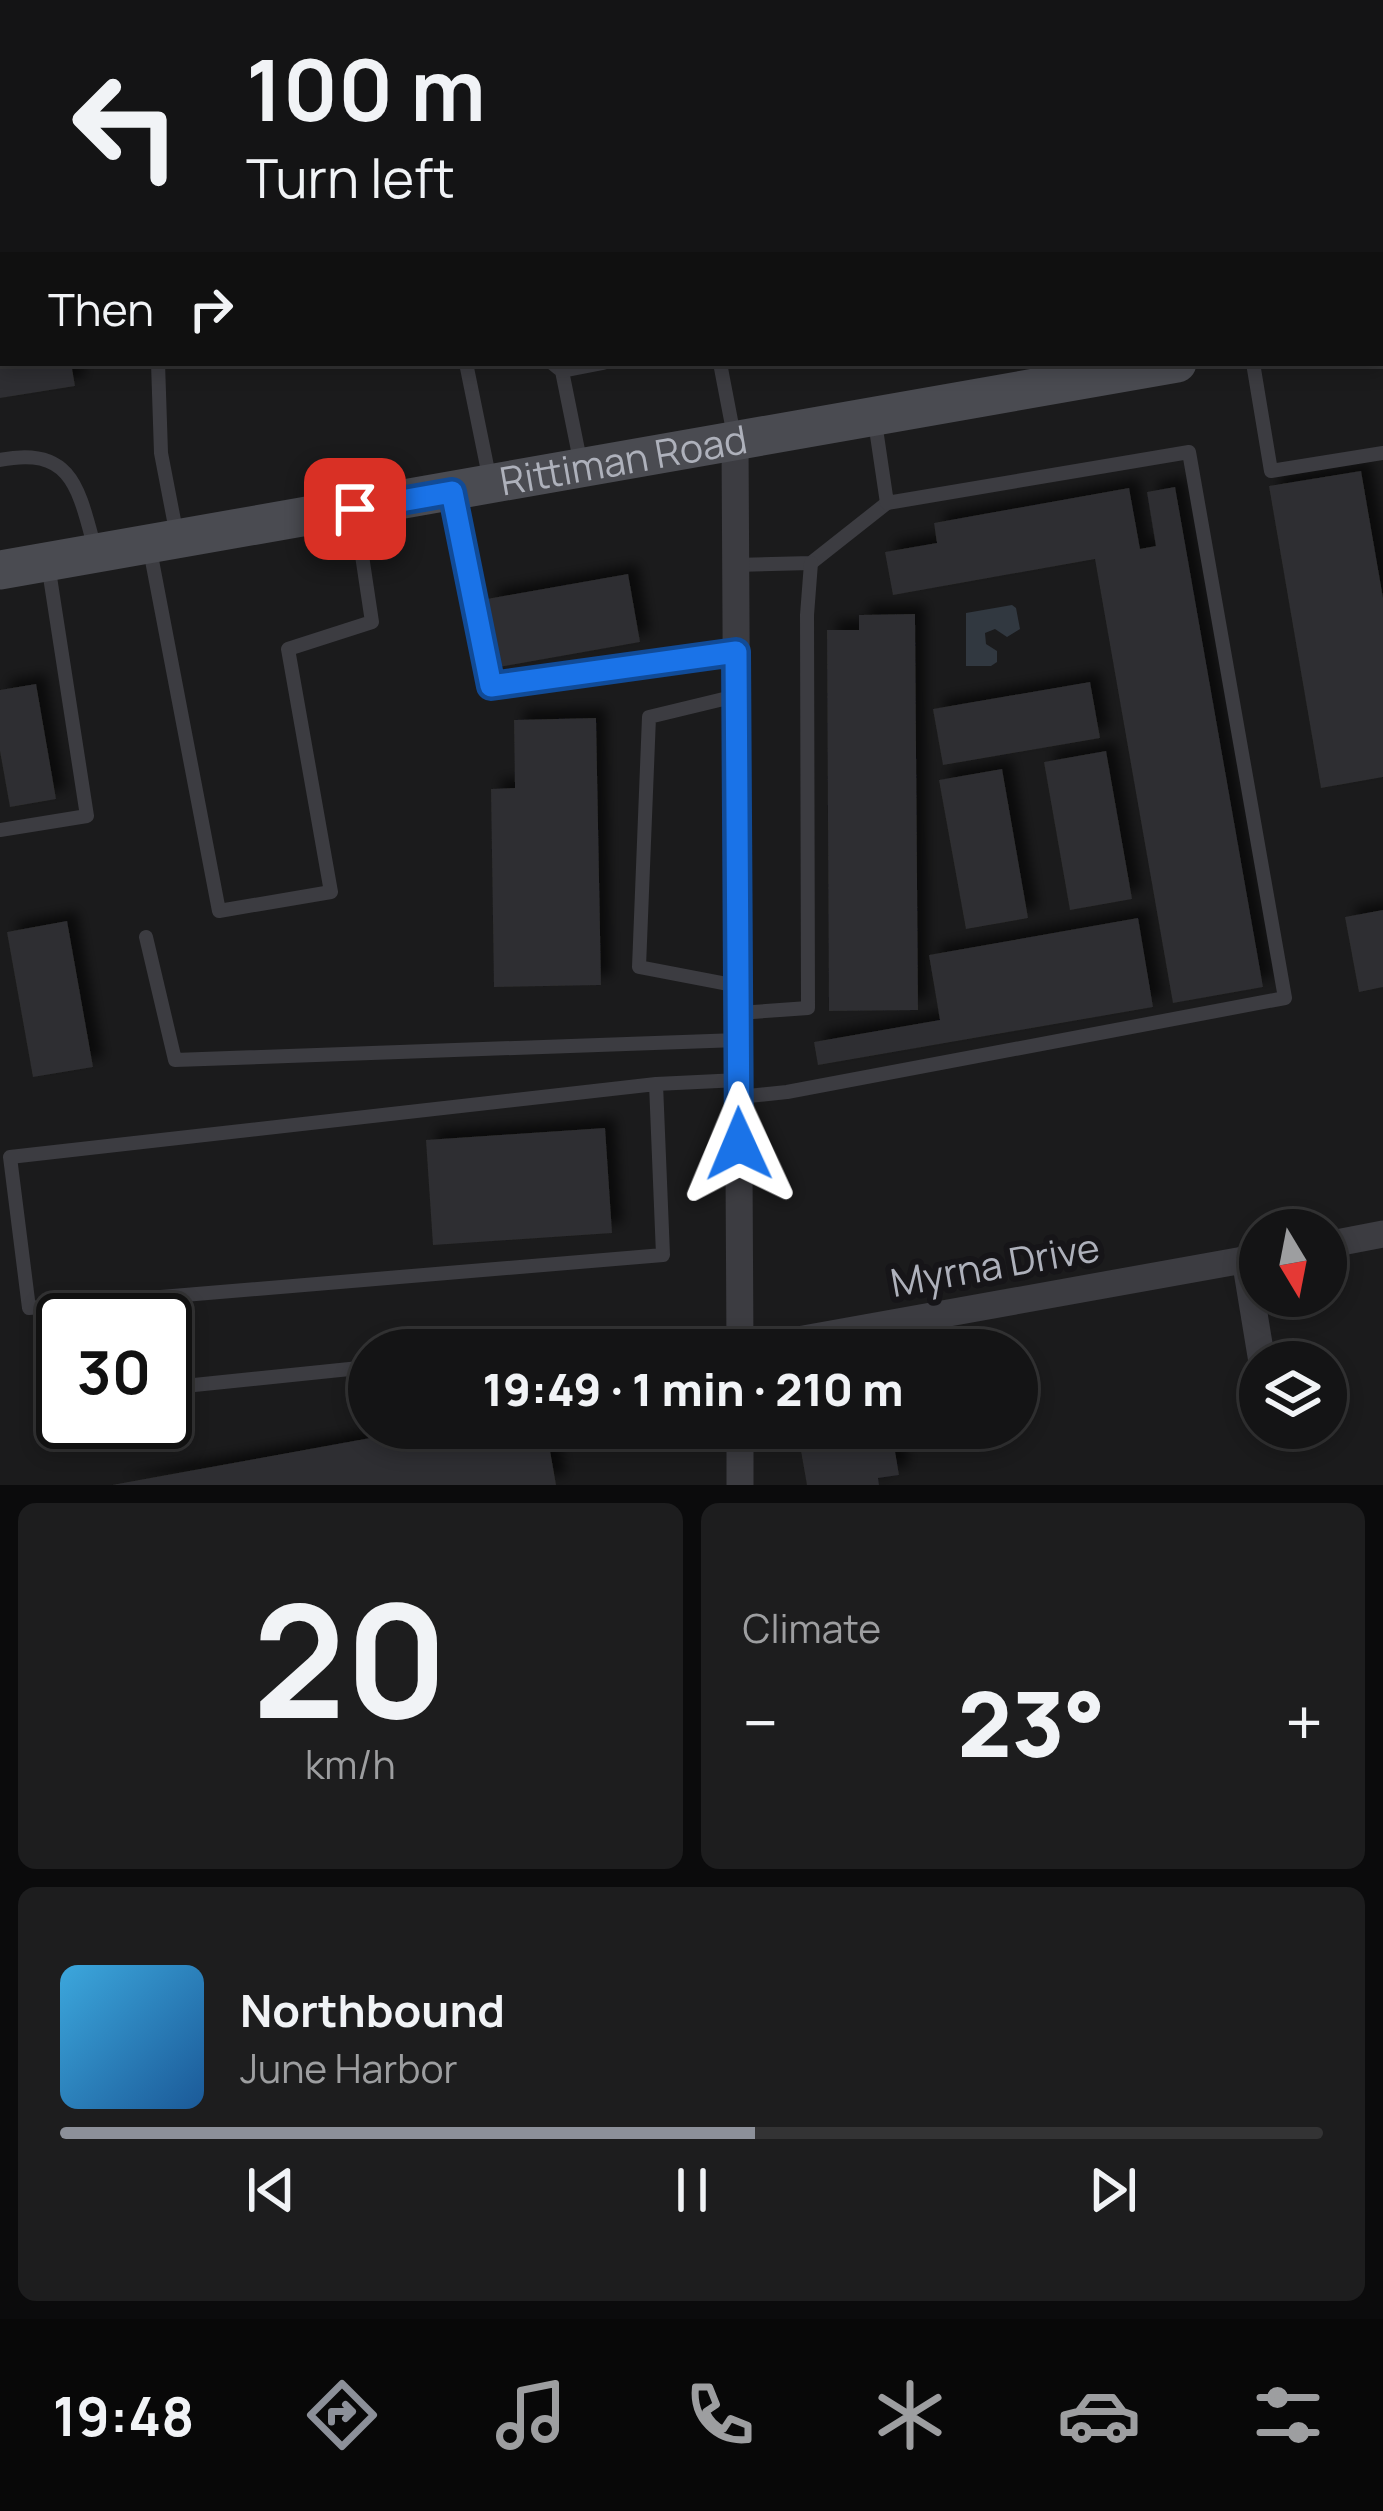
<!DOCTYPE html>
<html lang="en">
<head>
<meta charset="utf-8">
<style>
  body { margin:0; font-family:Manrope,sans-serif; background:#1d1d1e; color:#f1f3f6; height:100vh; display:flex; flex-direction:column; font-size:45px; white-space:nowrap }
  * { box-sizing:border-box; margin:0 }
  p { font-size:39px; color:#9d9ea0 }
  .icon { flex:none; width:66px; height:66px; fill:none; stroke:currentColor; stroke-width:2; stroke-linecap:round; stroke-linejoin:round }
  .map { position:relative; height:1485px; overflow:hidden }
  .side { display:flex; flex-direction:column; gap:18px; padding:18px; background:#0b0b0c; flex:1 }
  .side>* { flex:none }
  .top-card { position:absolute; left:0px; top:0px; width:1383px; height:366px; box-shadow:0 6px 18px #0003,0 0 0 3px #333334; background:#141415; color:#f1f3f6; overflow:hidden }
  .needle { width:78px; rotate:170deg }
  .tools { position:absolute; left:1239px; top:1209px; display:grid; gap:24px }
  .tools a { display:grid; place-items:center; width:108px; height:108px; border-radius:50%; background:#141415; box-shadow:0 6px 18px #0003,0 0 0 3px #333334; font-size:60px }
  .speed { position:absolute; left:36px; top:1293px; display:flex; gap:24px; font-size:60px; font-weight:700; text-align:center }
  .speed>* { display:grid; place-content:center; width:156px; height:156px; border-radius:50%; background:#141415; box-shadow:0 6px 18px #0003,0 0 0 3px #333334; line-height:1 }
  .speed .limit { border:6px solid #111; border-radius:18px; background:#fff; color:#111 }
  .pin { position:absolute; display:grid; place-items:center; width:102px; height:102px; color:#fff; margin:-51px; border-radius:24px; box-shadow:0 6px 18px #0006 }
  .me { position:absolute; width:132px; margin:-66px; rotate:359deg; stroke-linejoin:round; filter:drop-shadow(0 0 9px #0008) }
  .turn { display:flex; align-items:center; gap:42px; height:252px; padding:0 48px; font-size:54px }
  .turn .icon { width:156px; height:156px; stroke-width:2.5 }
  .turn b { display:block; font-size:84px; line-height:102px }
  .then { display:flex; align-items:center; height:114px; padding:0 48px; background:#0003; gap:24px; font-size:45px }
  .big { font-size:90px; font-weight:800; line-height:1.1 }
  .side .tile { flex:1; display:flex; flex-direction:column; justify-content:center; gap:18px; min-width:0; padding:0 42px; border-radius:18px; background:#1d1d1e }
  .side .dial { align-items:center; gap:0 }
  .dial b { font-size:156px; line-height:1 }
  .song { display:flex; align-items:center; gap:36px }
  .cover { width:144px; height:144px; border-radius:18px; background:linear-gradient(135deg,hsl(200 70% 55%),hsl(210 70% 35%)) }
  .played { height:12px; border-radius:6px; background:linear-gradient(90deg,#8c9099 55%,#333334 55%) }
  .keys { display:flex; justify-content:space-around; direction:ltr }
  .heat { display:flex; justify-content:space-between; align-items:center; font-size:66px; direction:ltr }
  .side .tiles { flex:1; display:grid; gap:18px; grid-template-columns:1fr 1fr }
  .tile:last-child { grid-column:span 2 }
  .trip { position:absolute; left:348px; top:1329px; width:690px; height:120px; border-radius:60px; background:#141415; box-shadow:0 6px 18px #0003,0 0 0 3px #333334; font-weight:800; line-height:120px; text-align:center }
  .menu { display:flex; height:192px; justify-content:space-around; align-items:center; background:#080808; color:#9d9ea0 }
  .menu .icon { width:84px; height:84px }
  .menu .current { color:#8c9099 }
  .menu b { font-size:54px; color:#f1f3f6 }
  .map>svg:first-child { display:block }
</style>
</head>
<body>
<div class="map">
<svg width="1383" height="1485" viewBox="0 0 1383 1485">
  <defs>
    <filter id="shadow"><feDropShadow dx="10" dy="-10" stdDeviation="6" flood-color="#0009"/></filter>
  </defs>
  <rect width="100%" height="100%" fill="#1b1b1c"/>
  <!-- water -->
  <path fill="#313840" d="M1012,605L1016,608L1020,629L1007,637L995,629L985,633L986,644L997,651V662L991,666H966V613Z"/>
  <!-- building -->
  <g fill="#2e2e30" filter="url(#shadow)">
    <path d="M0,363H71L75,386L0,398Z"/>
    <path d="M1361,471L1383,598V777L1321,788L1269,486Z"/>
    <path d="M1175,487L1263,987L1173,1003L1095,559L893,595L885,552L937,543L934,523L1129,488L1140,549L1156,546L1147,492Z"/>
    <path d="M628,574L640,642L499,667L487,599Z"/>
    <path d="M915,614L918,1010L829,1011L827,630H859V615Z"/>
    <path d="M1090,682L1100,738L943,765L933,709Z"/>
    <path d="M36,684L56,799L10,807L0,751V690Z"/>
    <path d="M596,718L601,985L494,987L491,789L515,788L514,720Z"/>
    <path d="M1106,751L1132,899L1070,910L1044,762Z"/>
    <path d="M1002,769L1028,918L966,929L939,780Z"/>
    <path d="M1383,910V987L1359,992L1345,917Z"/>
    <path d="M1138,918L1153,1007L818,1065L814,1042L940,1020L929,955Z"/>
    <path d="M67,921L93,1067L33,1077L7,932Z"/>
    <path d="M605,1128L612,1233L433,1245L426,1140Z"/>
    <path d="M425,1428H546L556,1485H112Z"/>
    <path d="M797,1428H891L899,1475L878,1478L879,1485H807Z"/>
  </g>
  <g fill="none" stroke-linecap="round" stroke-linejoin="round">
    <!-- service -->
    <g stroke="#3c3c41" stroke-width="14">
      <path d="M681,0V3"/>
      <path d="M774,0V3"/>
      <path d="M878,0V3"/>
      <path d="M1249,0V3"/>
      <path d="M1380,238L1383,237"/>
      <path d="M158,363L161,453L177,536"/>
      <path d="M466,363L490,481"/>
      <path d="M552,363L562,371L581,465"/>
      <path d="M720,363L734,436"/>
      <path d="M1253,363L1271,471L1383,453"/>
      <path d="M562,371L603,363"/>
      <path d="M0,460C73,445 79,491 95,549"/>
      <path d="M452,492L491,686L736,652"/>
      <path d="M150,550L219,911L331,892L288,649L372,622L355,509"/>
      <path d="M735,565L811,563L887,503"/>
      <path d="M736,696L649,717L639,967L738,986"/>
      <path d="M0,830L87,816L48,564"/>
      <path d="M146,937L175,1060L738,1040"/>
      <path d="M738,1013L808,1008L807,615L811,563"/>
      <path d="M656,1084L663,1255L29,1308L10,1157L656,1084L739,1080"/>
      <path d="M739,1097L787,1092L1285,998L1189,452L887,503L875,422"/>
      <path d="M546,1350L740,1334"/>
      <path d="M165,1388L369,1367"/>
      <path d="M40,1400L63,1398"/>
    </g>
    <!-- minor -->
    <g stroke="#3c3c41" stroke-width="27">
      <path d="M1158,0L1159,3"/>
      <path d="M735,441L740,1350"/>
      <path d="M1326,1245L1383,1234"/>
      <path d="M1245,1259L1262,1362"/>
      <path d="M743,1350L1260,1257"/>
      <path d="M740,1485V1428"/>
    </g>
    <!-- secondary -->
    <g stroke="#4a4b51" stroke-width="39">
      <path d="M1380,329H1383"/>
      <path id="s1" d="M0,570L1177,363"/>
    </g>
  </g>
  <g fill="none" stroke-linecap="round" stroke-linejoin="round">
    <!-- route casing -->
    <g stroke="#114b97" stroke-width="30">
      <path id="route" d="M355,509L452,492L491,686L736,652L739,1144"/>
    </g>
    <!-- route -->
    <use href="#route" stroke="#1a73e8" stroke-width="21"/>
  </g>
  <g text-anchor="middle" stroke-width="12" stroke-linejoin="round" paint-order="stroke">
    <!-- street labels -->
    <g font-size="39" fill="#aeb1bb" stroke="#161518">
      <text dy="14" stroke="none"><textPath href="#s1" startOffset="633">Rittiman Road</textPath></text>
      <text transform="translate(995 1265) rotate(-10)" y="14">Myrna Drive</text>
    </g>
  </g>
</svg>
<div class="tools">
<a><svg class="needle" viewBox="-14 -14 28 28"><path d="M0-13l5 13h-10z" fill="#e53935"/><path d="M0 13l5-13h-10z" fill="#9d9ea0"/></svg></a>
<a><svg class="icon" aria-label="layers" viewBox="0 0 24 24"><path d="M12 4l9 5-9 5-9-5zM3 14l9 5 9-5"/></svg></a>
</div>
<div class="speed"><div class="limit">30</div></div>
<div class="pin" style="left:355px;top:509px;background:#d93025"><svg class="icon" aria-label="arrive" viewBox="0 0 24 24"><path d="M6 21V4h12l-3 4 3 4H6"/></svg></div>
<svg class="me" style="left:739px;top:1144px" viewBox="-20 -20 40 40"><path d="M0-17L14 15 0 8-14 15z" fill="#1a73e8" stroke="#fff" stroke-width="4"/></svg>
<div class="trip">19:49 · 1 min · 210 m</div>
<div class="top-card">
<div class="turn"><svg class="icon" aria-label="left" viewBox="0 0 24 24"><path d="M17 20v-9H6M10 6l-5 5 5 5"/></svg><div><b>100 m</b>Turn left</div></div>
<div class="then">Then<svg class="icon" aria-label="right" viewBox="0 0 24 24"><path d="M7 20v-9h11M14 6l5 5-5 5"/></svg></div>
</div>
</div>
<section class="side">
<div class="tiles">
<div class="tile dial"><b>20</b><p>km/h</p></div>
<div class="tile"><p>Climate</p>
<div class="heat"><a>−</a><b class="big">23°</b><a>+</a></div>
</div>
<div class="tile">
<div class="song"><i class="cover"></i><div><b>Northbound</b><p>June Harbor</p></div></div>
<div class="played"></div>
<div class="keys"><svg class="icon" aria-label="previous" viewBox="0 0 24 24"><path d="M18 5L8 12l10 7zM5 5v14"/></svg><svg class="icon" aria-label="pause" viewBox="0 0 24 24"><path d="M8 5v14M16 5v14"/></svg><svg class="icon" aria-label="next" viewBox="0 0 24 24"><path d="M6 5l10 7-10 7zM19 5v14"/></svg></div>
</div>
</div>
</section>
<nav class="menu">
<b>19:48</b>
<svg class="icon current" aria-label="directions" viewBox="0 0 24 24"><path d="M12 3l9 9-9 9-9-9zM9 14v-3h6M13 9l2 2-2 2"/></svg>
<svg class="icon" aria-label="music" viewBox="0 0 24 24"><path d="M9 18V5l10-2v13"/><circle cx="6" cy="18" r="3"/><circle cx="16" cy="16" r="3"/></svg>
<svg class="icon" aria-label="phone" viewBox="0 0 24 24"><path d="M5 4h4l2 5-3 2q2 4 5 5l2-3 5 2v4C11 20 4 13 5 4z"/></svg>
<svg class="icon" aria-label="climate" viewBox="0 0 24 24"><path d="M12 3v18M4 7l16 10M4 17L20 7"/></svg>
<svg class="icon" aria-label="car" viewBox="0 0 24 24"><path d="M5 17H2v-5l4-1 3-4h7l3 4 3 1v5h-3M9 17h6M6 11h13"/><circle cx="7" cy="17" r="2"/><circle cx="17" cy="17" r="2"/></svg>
<svg class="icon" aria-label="filters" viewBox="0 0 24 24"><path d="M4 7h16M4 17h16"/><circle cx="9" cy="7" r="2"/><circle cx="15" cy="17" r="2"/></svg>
</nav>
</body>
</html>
